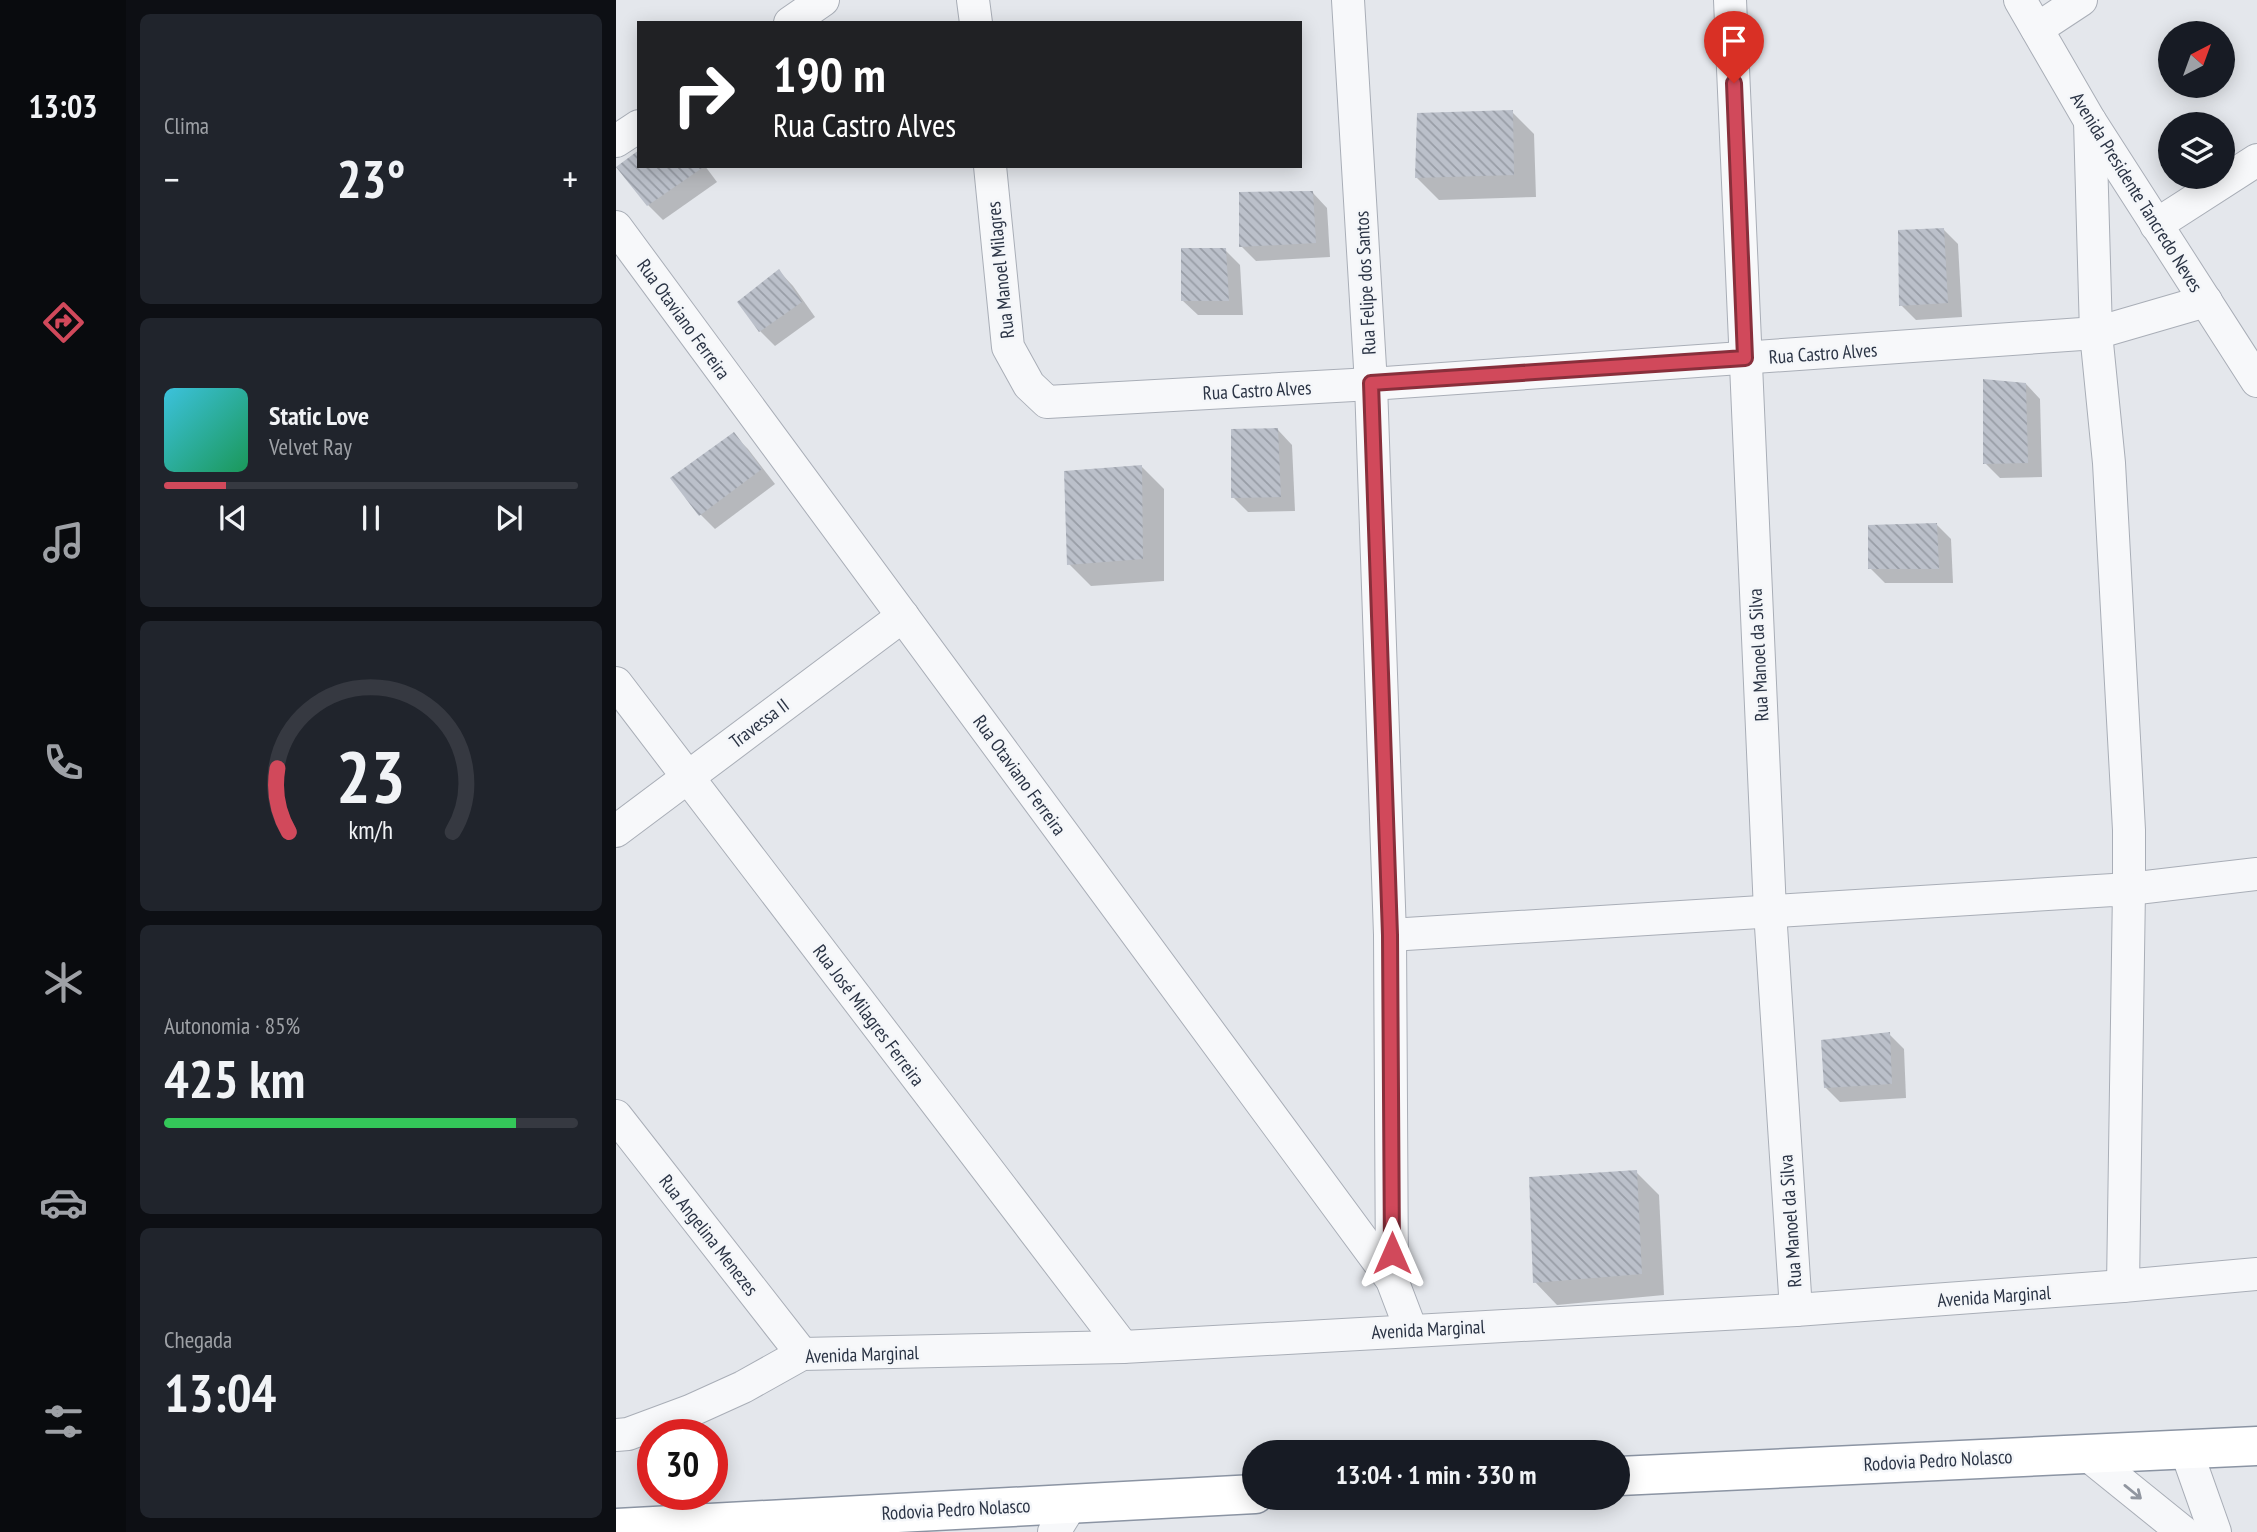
<!DOCTYPE html>
<html lang="pt">
<head>
<meta charset="utf-8">
<style>
  body { margin:0; font-family:"PT Sans Narrow",sans-serif; background:#20242c; color:#f1f3f6; height:100vh; display:flex; flex-direction:column; font-size:26px; white-space:nowrap }
  * { box-sizing:border-box; margin:0 }
  p { font-size:23px; color:#9ea1a6 }
  .icon { flex:none; width:38px; height:38px; fill:none; stroke:currentColor; stroke-width:2; stroke-linecap:round; stroke-linejoin:round }
  .map { position:relative; flex:1; overflow:hidden }
  .drawer { display:flex; flex-direction:column; gap:14px; padding:14px; background:#0d0f14; width:490px }
  .drawer>* { flex:none }
  .banner { position:absolute; left:21px; top:21px; width:665px; height:147px; border-radius:0px; box-shadow:0 4px 18px #0003; background:#202124; color:#fff; overflow:hidden }
  .needle { width:46px; rotate:41deg }
  .tools { position:absolute; left:1542px; top:21px; display:grid; gap:14px }
  .tools a { display:grid; place-items:center; width:77px; height:77px; border-radius:50%; background:#171b24; box-shadow:0 4px 18px #0003; font-size:35px }
  .speed { position:absolute; left:21px; top:1419px; display:flex; gap:14px; font-size:35px; font-weight:700; text-align:center }
  .speed>* { display:grid; place-content:center; width:91px; height:91px; border-radius:50%; background:#171b24; box-shadow:0 4px 18px #0003; line-height:1 }
  .speed .limit { border:10px solid #d22; background:#fff; color:#111 }
  .pin { position:absolute; display:grid; place-items:center; width:60px; height:60px; color:#fff; margin:-72px -30px; border-radius:50% 50% 50% 0; rotate:-45deg; box-shadow:0 0 7px #0007 }
  .pin .icon { rotate:45deg }
  .me { position:absolute; width:77px; margin:-38px; rotate:0deg; stroke-linejoin:round; filter:drop-shadow(0 0 5px #0008) }
  .turn { display:flex; align-items:center; gap:24px; height:147px; padding:0 21px; font-size:32px }
  .turn .icon { width:91px; height:91px; stroke-width:2.5 }
  .turn b { display:block; font-size:49px; line-height:60px }
  .big { font-size:52px; font-weight:700; line-height:1.1 }
  .drawer .widget { flex:1; display:flex; flex-direction:column; justify-content:center; gap:10px; min-width:0; padding:0 24px; border-radius:10px; background:#20242c }
  .drawer .dial { align-items:center; gap:0 }
  .dial svg { height:182px; overflow:visible; fill:none; stroke:#363941; stroke-width:7; stroke-linecap:round; text-anchor:middle }
  .dial text { fill:#f1f3f6; stroke:none }
  .song { display:flex; align-items:center; gap:21px }
  .cover { width:84px; height:84px; border-radius:10px; background:linear-gradient(135deg,hsl(190 70% 55%),hsl(150 70% 35%)) }
  .played { height:7px; border-radius:4px; background:linear-gradient(90deg,#d1495b 15%,#363941 15%) }
  .keys { display:flex; justify-content:space-around; direction:ltr }
  .heat { display:flex; justify-content:space-between; align-items:center; font-size:38px; direction:ltr }
  .charge { height:10px; border-radius:5px; background:linear-gradient(90deg,#34c759 85%,#363941 0) }
  .trip { position:absolute; left:626px; top:1440px; width:388px; height:70px; border-radius:35px; background:#171b24; box-shadow:0 4px 18px #0003; font-weight:700; line-height:70px; text-align:center }
  main { display:flex; flex:1; min-height:0 }
  .tab-bar { display:flex; flex-direction:column; width:126px; justify-content:space-around; align-items:center; background:#090b0e; color:#9ea1a6 }
  .tab-bar .icon { width:49px; height:49px }
  .tab-bar .active { color:#d1495b }
  .tab-bar b { font-size:32px; color:#f1f3f6 }
  .map>svg:first-child { display:block }
</style>
</head>
<body>
<main>
<nav class="tab-bar">
<b>13:03</b>
<svg class="icon active" aria-label="directions" viewBox="0 0 24 24"><path d="M12 3l9 9-9 9-9-9zM9 14v-3h6M13 9l2 2-2 2"/></svg>
<svg class="icon" aria-label="music" viewBox="0 0 24 24"><path d="M9 18V5l10-2v13"/><circle cx="6" cy="18" r="3"/><circle cx="16" cy="16" r="3"/></svg>
<svg class="icon" aria-label="phone" viewBox="0 0 24 24"><path d="M5 4h4l2 5-3 2q2 4 5 5l2-3 5 2v4C11 20 4 13 5 4z"/></svg>
<svg class="icon" aria-label="climate" viewBox="0 0 24 24"><path d="M12 3v18M4 7l16 10M4 17L20 7"/></svg>
<svg class="icon" aria-label="car" viewBox="0 0 24 24"><path d="M5 17H2v-5l4-1 3-4h7l3 4 3 1v5h-3M9 17h6M6 11h13"/><circle cx="7" cy="17" r="2"/><circle cx="17" cy="17" r="2"/></svg>
<svg class="icon" aria-label="filters" viewBox="0 0 24 24"><path d="M4 7h16M4 17h16"/><circle cx="9" cy="7" r="2"/><circle cx="15" cy="17" r="2"/></svg>
</nav>
<section class="drawer">
<div class="widget"><p>Clima</p>
<div class="heat"><a>−</a><b class="big">23°</b><a>+</a></div>
</div>
<div class="widget">
<div class="song"><i class="cover"></i><div><b>Static Love</b><p>Velvet Ray</p></div></div>
<div class="played"></div>
<div class="keys"><svg class="icon" aria-label="previous" viewBox="0 0 24 24"><path d="M18 5L8 12l10 7zM5 5v14"/></svg><svg class="icon" aria-label="pause" viewBox="0 0 24 24"><path d="M8 5v14M16 5v14"/></svg><svg class="icon" aria-label="next" viewBox="0 0 24 24"><path d="M6 5l10 7-10 7zM19 5v14"/></svg></div>
</div>
<div class="widget dial"><svg viewBox="0 0 100 80">
<path d="M14 69A42 42 0 1 1 86 69"/>
<path d="M14 69A42 42 0 0 1 9 41" stroke="#d1495b"/>
<text x="50" y="56" font-size="32" font-weight="700">23</text>
<text x="50" y="72" font-size="11">km/h</text>
</svg></div>
<div class="widget"><p>Autonomia · 85%</p><b class="big">425 km</b><div class="charge"></div></div>
<div class="widget"><p>Chegada</p><b class="big">13:04</b></div>
</section>
<div class="map">
<svg width="1641" height="1532" viewBox="0 0 1641 1532">
  <defs>
    <pattern id="building-back-hatch" width="6" height="6" patternUnits="userSpaceOnUse" patternTransform="scale(1.75)"><rect width="6" height="6" fill="#bbc0ca"/><path d="M-1 5l2 2M0 0l6 6M5-1l2 2" fill="none" stroke="#989da6"/></pattern>
  </defs>
  <rect width="100%" height="100%" fill="#e4e7ec"/>
  <!-- shadow -->
  <g fill="#0003">
    <path d="M896,112L918,134L920,197L823,200L801,178Z"/>
    <path d="M89,166L101,182L47,220L32,205L2,167Z"/>
    <path d="M697,193L711,208L714,257L640,261L625,246Z"/>
    <path d="M1327,229L1342,244L1346,317L1300,320L1285,305Z"/>
    <path d="M609,250L624,265L627,315H582L567,301Z"/>
    <path d="M163,271L177,286L199,317L159,346L144,331L123,302Z"/>
    <path d="M1410,384L1424,399L1426,477L1384,478L1369,463Z"/>
    <path d="M662,430L676,445L679,511L632,512L617,497Z"/>
    <path d="M118,435L132,449L159,484L99,529L84,514Z"/>
    <path d="M525,466L548,489V581L475,586L453,564Z"/>
    <path d="M1320,524L1335,539L1337,583H1269L1254,568Z"/>
    <path d="M1273,1034L1288,1049L1290,1098L1224,1102L1209,1087Z"/>
    <path d="M1020,1172L1043,1195L1048,1295L941,1305L919,1282Z"/>
  </g>
  <!-- building -->
  <g fill="url(#building-back-hatch)">
    <path d="M897,110L898,175L799,178L801,113Z"/>
    <path d="M23,150V166H89L31,206L0,167Z"/>
    <path d="M697,191L700,243L623,247V192Z"/>
    <path d="M1328,228L1332,303L1283,306L1282,230Z"/>
    <path d="M565,248H610L613,301H565Z"/>
    <path d="M163,269L186,302L143,332L121,302Z"/>
    <path d="M1367,379L1410,383L1412,463L1367,464Z"/>
    <path d="M662,428L665,497L615,498V429Z"/>
    <path d="M118,432L146,469L83,516L54,478Z"/>
    <path d="M526,465L527,559L451,565L448,471Z"/>
    <path d="M1321,523L1323,569H1252V525Z"/>
    <path d="M1274,1032L1276,1084L1208,1088L1205,1040Z"/>
    <path d="M1021,1170L1026,1274L917,1283L913,1177Z"/>
  </g>
  <g fill="none" stroke-linecap="round" stroke-linejoin="round">
    <!-- street casing -->
    <g stroke="#a9aeb7" stroke-width="34">
      <g id="street">
        <path d="M357,0L360,23"/>
        <path d="M732,0L755,384L774,935L776,1280"/>
        <path d="M1114,0L1154,911L1180,1310"/>
        <path d="M1404,0L1474,121L1641,381"/>
        <path d="M174,23L207,0"/>
        <path d="M1421,29L1465,0"/>
        <path d="M1474,121L1480,333L1493,463L1513,830V889L1641,874"/>
        <path d="M0,141L23,126"/>
        <path d="M374,166L392,347L413,385L431,402L755,384L1480,333L1590,301"/>
        <path d="M1540,225L1641,160"/>
        <path d="M0,227L776,1280L795,1330"/>
        <path d="M0,683L507,1347"/>
        <path d="M0,831L287,616"/>
        <path d="M774,935L1513,889L1507,1286"/>
        <path d="M0,1116L186,1354"/>
        <path d="M0,1435L12,1434L74,1411L127,1387L186,1354L507,1347L1180,1310L1507,1286L1641,1274"/>
        <path d="M1570,1450L1599,1532"/>
        <path d="M1468,1452L1567,1532"/>
        <path d="M438,1532L456,1503"/>
      </g>
    </g>
    <!-- highway casing -->
    <g stroke="#8b94a3" stroke-width="41">
      <g id="highway">
        <path d="M1003,1476L1641,1446"/>
        <path d="M0,1528L639,1494"/>
      </g>
    </g>
    <!-- street -->
    <use href="#street" stroke="#f7f8fa" stroke-width="32"/>
    <!-- highway -->
    <use href="#highway" stroke="#fff" stroke-width="38"/>
  </g>
  <!-- one-way arrows -->
  <defs><path id="oneway-shaft" d="M-6 0H5M1.5-3L5.5 0L1.5 3" fill="none" stroke-width="1.6" stroke-linecap="round" stroke-linejoin="round" transform="scale(1.75)"/></defs>
  <use stroke="#9196a0" href="#oneway-shaft" transform="translate(1517 1492) rotate(39)"/>
  <g fill="none" stroke-linecap="round" stroke-linejoin="round">
    <!-- route casing -->
    <g stroke="#882f3b" stroke-width="18">
      <path id="route" d="M776,1253L774,935L755,383L1129,358L1118,83"/>
    </g>
    <!-- route -->
    <use href="#route" stroke="#d1495b" stroke-width="12"/>
  </g>
  <g text-anchor="middle" stroke-width="5" stroke-linejoin="round" paint-order="stroke">
    <!-- street labels -->
    <g font-size="19" fill="#2b3445" stroke="#f4f6f9">
      <text transform="translate(1521 192) rotate(58)" y="7">Avenida Presidente Tancredo Neves</text>
      <text transform="translate(384 270) rotate(-96)" y="7">Rua Manoel Milagres</text>
      <text transform="translate(749 283) rotate(-93)" y="7">Rua Felipe dos Santos</text>
      <text transform="translate(68 319) rotate(54)" y="7">Rua Otaviano Ferreira</text>
      <text transform="translate(1207 353) rotate(-4)" y="7">Rua Castro Alves</text>
      <text transform="translate(641 390) rotate(-3)" y="7">Rua Castro Alves</text>
      <text transform="translate(1142 655) rotate(-93)" y="7">Rua Manoel da Silva</text>
      <text transform="translate(143 723) rotate(-37)" y="7">Travessa II</text>
      <text transform="translate(404 775) rotate(54)" y="7">Rua Otaviano Ferreira</text>
      <text transform="translate(253 1015) rotate(53)" y="7">Rua José Milagres Ferreira</text>
      <text transform="translate(1174 1221) rotate(-94)" y="7">Rua Manoel da Silva</text>
      <text transform="translate(93 1235) rotate(52)" y="7">Rua Angelina Menezes</text>
      <text transform="translate(1378 1296) rotate(-4)" y="7">Avenida Marginal</text>
      <text transform="translate(812 1329) rotate(-3)" y="7">Avenida Marginal</text>
      <text transform="translate(246 1354) rotate(-2)" y="7">Avenida Marginal</text>
      <text transform="translate(1322 1460) rotate(-3)" y="7">Rodovia Pedro Nolasco</text>
      <text transform="translate(340 1509) rotate(-3)" y="7">Rodovia Pedro Nolasco</text>
    </g>
  </g>
</svg>
<div class="tools">
<a><svg class="needle" viewBox="-14 -14 28 28"><path d="M0-13l5 13h-10z" fill="#e53935"/><path d="M0 13l5-13h-10z" fill="#9ea1a6"/></svg></a>
<a><svg class="icon" aria-label="layers" viewBox="0 0 24 24"><path d="M12 4l9 5-9 5-9-5zM3 14l9 5 9-5"/></svg></a>
</div>
<div class="speed"><div class="limit">30</div></div>
<div class="pin" style="left:1118px;top:83px;background:#d93025"><svg class="icon" aria-label="arrive" viewBox="0 0 24 24"><path d="M6 21V4h12l-3 4 3 4H6"/></svg></div>
<svg class="me" style="left:776px;top:1253px" viewBox="-20 -20 40 40"><path d="M0-17L14 15 0 8-14 15z" fill="#d1495b" stroke="#fff" stroke-width="4"/></svg>
<div class="trip">13:04 · 1 min · 330 m</div>
<div class="banner">
<div class="turn"><svg class="icon" aria-label="right" viewBox="0 0 24 24"><path d="M7 20v-9h11M14 6l5 5-5 5"/></svg><div><b>190 m</b>Rua Castro Alves</div></div>
</div>
</div>
</main>
</body>
</html>
